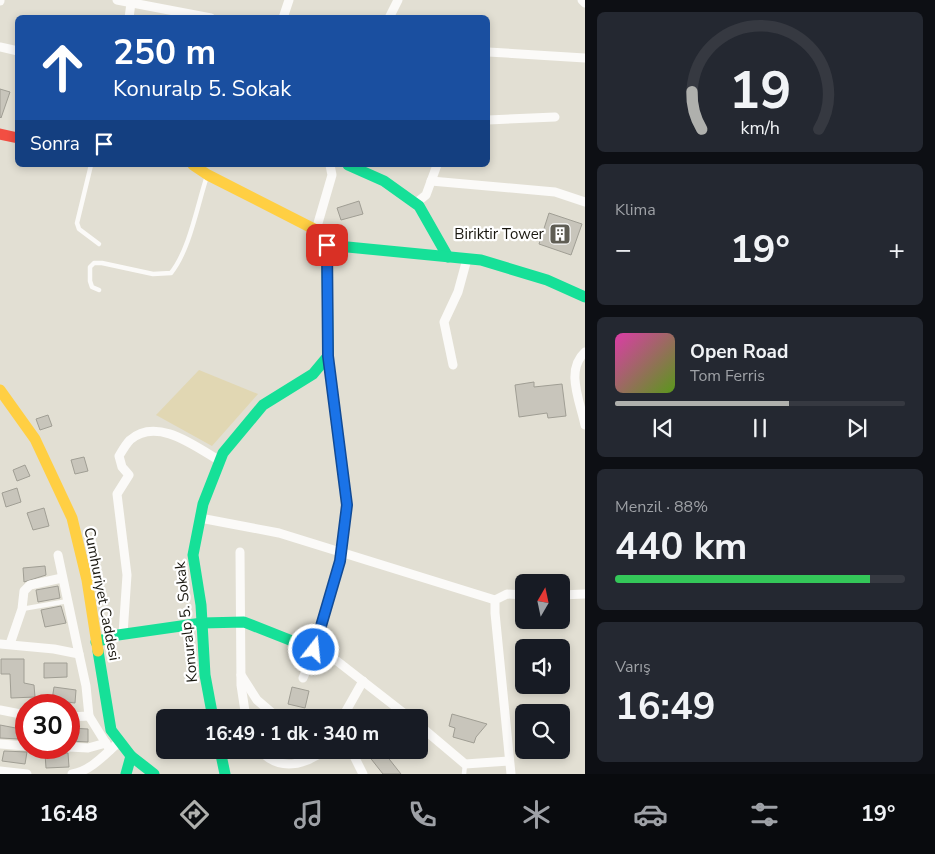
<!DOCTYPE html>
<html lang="tr">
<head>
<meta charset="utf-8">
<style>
  body { margin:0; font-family:"Nunito Sans",sans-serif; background:#242831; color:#f1f3f6; height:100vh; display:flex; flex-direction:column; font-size:19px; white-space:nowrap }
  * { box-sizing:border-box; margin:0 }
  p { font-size:16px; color:#9ea1a6 }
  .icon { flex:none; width:28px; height:28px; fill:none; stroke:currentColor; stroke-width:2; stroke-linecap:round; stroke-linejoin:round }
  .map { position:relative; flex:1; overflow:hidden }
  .sheet { display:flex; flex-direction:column; gap:12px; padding:12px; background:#0d0f14; width:350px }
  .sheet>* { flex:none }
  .hud { position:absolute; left:15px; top:15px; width:475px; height:152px; border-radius:8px; box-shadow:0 2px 8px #0003; background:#1a4fa0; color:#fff; overflow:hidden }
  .needle { width:32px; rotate:9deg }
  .tools { position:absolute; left:515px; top:574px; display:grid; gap:10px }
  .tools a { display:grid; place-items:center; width:55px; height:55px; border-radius:8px; background:#171b24; box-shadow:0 2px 8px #0003; font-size:25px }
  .speed { position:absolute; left:15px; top:694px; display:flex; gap:10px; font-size:25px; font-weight:700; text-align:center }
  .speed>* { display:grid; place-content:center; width:65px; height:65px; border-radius:50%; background:#171b24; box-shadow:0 2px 8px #0003; line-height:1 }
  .speed .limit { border:8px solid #d22; background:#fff; color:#111 }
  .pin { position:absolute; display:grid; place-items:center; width:42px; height:42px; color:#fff; margin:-21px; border-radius:10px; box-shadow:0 2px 8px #0006 }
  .me { position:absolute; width:55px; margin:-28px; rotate:16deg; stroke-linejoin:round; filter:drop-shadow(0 0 4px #0008) }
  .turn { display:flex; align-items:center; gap:18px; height:105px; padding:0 15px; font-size:22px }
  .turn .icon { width:65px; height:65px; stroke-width:2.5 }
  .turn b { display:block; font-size:35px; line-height:42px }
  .then { display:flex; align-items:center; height:48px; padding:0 15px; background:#0003; gap:10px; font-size:19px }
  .big { font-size:38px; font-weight:700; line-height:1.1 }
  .sheet .widget { flex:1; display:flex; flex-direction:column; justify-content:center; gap:8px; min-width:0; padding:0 18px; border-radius:8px; background:#242831 }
  .sheet .dial { align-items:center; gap:0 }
  .dial svg { height:130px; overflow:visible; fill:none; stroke:#363941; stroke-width:7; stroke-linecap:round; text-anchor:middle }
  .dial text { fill:#f1f3f6; stroke:none }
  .song { display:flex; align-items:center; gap:15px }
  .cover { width:60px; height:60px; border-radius:8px; background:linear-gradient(135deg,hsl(320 70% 55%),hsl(90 70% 35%)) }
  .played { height:5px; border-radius:2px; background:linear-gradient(90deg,#afb0ad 60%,#363941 60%) }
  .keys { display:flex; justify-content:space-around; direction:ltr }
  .heat { display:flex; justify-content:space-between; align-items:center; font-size:28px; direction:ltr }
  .charge { height:8px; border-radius:4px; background:linear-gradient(90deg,#34c759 88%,#363941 0) }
  .trip { position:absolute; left:156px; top:709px; width:272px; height:50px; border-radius:8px; background:#171b24; box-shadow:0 2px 8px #0003; font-weight:700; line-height:50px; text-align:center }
  .menu { display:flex; height:80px; justify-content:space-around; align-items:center; background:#090b0e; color:#9ea1a6 }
  .menu .icon { width:35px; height:35px }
  .menu .current { color:#afb0ad }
  .menu b { font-size:22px; color:#f1f3f6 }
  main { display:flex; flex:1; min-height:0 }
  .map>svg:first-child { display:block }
</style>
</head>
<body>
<main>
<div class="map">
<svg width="585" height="774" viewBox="0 0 585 774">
  <rect width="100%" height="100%" fill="#e2dfd3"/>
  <!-- green -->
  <path fill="#e1d7b3" d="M199,370L258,394L212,446L156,415Z"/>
  <!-- building -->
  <g fill="#c8c5bb" stroke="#a09e94">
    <path d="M0,89L10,92L1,118L0,117Z"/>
    <path d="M359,201L363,214L341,220L337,208Z"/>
    <path d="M549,213L582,224L571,255L539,244Z"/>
    <path d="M534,382V387L562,384L566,416L548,418L547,413L519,417L515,385Z"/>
    <path d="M48,415L52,426L40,430L36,419Z"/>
    <path d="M84,457L88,471L75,474L71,460Z"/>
    <path d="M25,465L30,476L17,481L13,470Z"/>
    <path d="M17,488L21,502L6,507L2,493Z"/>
    <path d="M44,508L49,526L33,530L27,513Z"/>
    <path d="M45,566L46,575L24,582L23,568Z"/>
    <path d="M58,586L60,598L38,602L36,590Z"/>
    <path d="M61,606L66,623L45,627L41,610Z"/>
    <path d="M1,659H24V683L34,685L35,697L11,698L10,674H1Z"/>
    <path d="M44,663H67V677L44,678Z"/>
    <path d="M54,687L76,690L75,703L52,700Z"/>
    <path d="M292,687L309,691L305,708L288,704Z"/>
    <path d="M452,714L487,724L476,737L474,743L453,737L455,728L449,726Z"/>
    <path d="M0,725L21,729L19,739L0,738Z"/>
    <path d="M69,728L88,729V742L69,741Z"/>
    <path d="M375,750H382L401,774H383L368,755Z"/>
    <path d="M4,751L27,752L25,764L2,761Z"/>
    <path d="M68,753L69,767L46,768L45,754Z"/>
  </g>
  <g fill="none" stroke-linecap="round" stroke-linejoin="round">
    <!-- lane -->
    <g stroke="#fbfaf8" stroke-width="4.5">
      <path d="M91,165L77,223L79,229L99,244"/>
      <path d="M99,290L92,287L90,281V267L94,263H102L153,274L171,273C190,249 197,206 207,176"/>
      <path d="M22,609L68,601"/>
      <path d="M464,774L465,764"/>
    </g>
    <!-- street -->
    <g stroke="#fbfaf8" stroke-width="9">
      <path d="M117,0L211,18"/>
      <path d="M582,0L585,3"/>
      <path d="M0,1V0"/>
      <path d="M129,18L131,3"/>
      <path d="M283,18L289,0"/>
      <path d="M389,18L398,0"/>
      <path d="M0,47L18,51"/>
      <path d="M488,52L585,58"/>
      <path d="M488,120L555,117"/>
      <path d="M431,181L555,192L585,202"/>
      <path d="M416,203L426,195L437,165"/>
      <path d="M316,230L332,175L330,165"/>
      <path d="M585,352C565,370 580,401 585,425"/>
      <path d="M453,365L444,322L458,292L467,259"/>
      <path d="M200,518L279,533L495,600"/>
      <path d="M240,552L241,685L246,718"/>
      <path d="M58,555L79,654"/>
      <path d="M561,595L585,594"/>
      <path d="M123,634L127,575L117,494L129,475L122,467L119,456C122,451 126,444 130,440C157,416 196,447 220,461"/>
      <path d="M0,644L54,649L79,654L86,686L89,716L69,717"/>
      <path d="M10,644L22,609L24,591L30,585L62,578"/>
      <path d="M315,650L337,661L410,718"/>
      <path d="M241,675L257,700L278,718"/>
      <path d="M303,678L315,650L340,561L347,505L328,356"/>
      <path d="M0,710L26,715"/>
      <path d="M89,716L110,750"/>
      <path d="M342,718L363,681"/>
      <path d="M420,726L465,764L509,761"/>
      <path d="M0,744L26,746"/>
      <path d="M69,747L88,748L106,743"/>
      <path d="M260,750C279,772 305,765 325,750"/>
      <path d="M351,750L363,774"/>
      <path d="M0,771L27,774"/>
      <path d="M72,774C91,771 105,754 119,742"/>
      <path d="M511,774L495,613V600L507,594L524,595"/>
    </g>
    <!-- fast -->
    <g stroke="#16e098" stroke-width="11">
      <path d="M348,165L384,181L419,206L448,257"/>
      <path d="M327,245L481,260L547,280L585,297"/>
      <path d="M96,642L118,635L202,623L244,622L315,650"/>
      <path d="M98,651L111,730L131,756L154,774"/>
      <path d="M213,718L205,675L201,605L193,555L203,504L223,453L263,405L313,374L328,356L327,245"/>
      <path d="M220,750L225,774"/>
      <path d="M126,774L131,756"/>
    </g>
    <!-- slow -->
    <g stroke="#ffcf43" stroke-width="11">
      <path d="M193,165L208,175L316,230L327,245"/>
      <path d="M0,390L35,439L72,518L87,580L98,651"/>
    </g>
    <!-- jam -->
    <path stroke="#f24e42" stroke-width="11" d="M0,134L18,138"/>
  </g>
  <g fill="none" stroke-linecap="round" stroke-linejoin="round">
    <!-- route casing -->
    <g stroke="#114b97" stroke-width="12">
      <path id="route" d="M314,650L340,561L347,505L328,356L327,245"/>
    </g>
    <!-- route -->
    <use href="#route" stroke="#1a73e8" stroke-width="9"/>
  </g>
  <!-- icons -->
  <defs>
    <g id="building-square" transform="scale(1.125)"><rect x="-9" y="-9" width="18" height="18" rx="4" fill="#5f5d54" stroke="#fff"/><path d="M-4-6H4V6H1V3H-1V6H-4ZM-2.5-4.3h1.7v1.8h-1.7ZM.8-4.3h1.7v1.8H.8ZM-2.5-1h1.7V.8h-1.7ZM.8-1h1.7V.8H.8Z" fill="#fff"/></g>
  </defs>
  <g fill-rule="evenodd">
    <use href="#building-square" x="560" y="234"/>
  </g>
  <g text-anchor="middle" stroke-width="4.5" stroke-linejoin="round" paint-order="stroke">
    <!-- poi labels -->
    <g font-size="15" fill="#19170f" stroke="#fff" text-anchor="end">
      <text x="544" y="239">Biriktir Tower</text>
    </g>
    <!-- street labels -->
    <g font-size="15" fill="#19170f" stroke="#fff">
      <text transform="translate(102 594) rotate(79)" y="5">Cumhuriyet Caddesi</text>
      <text transform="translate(186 622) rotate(-96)" y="5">Konuralp 5. Sokak</text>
    </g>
  </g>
</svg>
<div class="tools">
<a><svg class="needle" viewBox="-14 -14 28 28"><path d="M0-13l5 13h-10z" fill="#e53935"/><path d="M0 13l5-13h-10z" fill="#9ea1a6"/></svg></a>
<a><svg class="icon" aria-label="sound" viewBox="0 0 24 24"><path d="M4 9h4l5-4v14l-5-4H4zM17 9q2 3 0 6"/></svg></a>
<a><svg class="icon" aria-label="search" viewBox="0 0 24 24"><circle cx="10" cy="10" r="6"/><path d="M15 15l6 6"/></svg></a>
</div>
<div class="speed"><div class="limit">30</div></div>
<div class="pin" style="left:327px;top:245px;background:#d93025"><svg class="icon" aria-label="arrive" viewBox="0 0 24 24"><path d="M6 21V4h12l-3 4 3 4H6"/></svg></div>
<svg class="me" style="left:314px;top:650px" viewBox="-20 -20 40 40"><circle r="17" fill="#1a73e8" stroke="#fff" stroke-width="3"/><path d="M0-11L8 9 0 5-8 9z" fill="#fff"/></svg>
<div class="trip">16:49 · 1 dk · 340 m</div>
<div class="hud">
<div class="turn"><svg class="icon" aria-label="ahead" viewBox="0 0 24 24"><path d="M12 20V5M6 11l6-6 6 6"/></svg><div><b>250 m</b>Konuralp 5. Sokak</div></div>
<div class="then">Sonra<svg class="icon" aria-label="arrive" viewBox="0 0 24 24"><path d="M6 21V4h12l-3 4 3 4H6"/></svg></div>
</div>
</div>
<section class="sheet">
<div class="widget dial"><svg viewBox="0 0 100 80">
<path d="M14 69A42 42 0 1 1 86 69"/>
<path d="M14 69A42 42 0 0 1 8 46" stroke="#afb0ad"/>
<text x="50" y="56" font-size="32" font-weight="700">19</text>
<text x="50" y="72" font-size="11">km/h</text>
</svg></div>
<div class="widget"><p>Klima</p>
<div class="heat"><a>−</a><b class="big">19°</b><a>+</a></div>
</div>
<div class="widget">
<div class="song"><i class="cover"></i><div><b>Open Road</b><p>Tom Ferris</p></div></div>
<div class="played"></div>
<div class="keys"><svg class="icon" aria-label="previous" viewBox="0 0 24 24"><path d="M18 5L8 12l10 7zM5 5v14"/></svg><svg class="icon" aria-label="pause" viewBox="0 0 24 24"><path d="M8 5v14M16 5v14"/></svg><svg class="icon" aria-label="next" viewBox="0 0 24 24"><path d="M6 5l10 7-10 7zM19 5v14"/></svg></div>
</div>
<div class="widget"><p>Menzil · 88%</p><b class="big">440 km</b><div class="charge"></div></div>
<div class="widget"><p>Varış</p><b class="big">16:49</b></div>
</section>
</main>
<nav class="menu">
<b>16:48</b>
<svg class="icon current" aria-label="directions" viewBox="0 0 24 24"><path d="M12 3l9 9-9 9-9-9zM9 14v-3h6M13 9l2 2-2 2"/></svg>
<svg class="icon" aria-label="music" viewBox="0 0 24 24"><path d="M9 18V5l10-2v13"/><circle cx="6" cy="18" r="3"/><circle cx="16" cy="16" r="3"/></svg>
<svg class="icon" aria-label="phone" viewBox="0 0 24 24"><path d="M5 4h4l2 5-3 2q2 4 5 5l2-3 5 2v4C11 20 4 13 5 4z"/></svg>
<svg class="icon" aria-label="climate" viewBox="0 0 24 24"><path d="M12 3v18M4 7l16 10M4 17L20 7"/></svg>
<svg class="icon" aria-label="car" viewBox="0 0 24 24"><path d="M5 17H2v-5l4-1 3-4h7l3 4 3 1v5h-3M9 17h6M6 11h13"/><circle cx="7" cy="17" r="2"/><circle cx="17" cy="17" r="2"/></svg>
<svg class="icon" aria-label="filters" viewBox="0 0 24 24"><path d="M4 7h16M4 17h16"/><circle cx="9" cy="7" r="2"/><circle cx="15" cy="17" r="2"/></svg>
<b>19°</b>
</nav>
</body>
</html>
